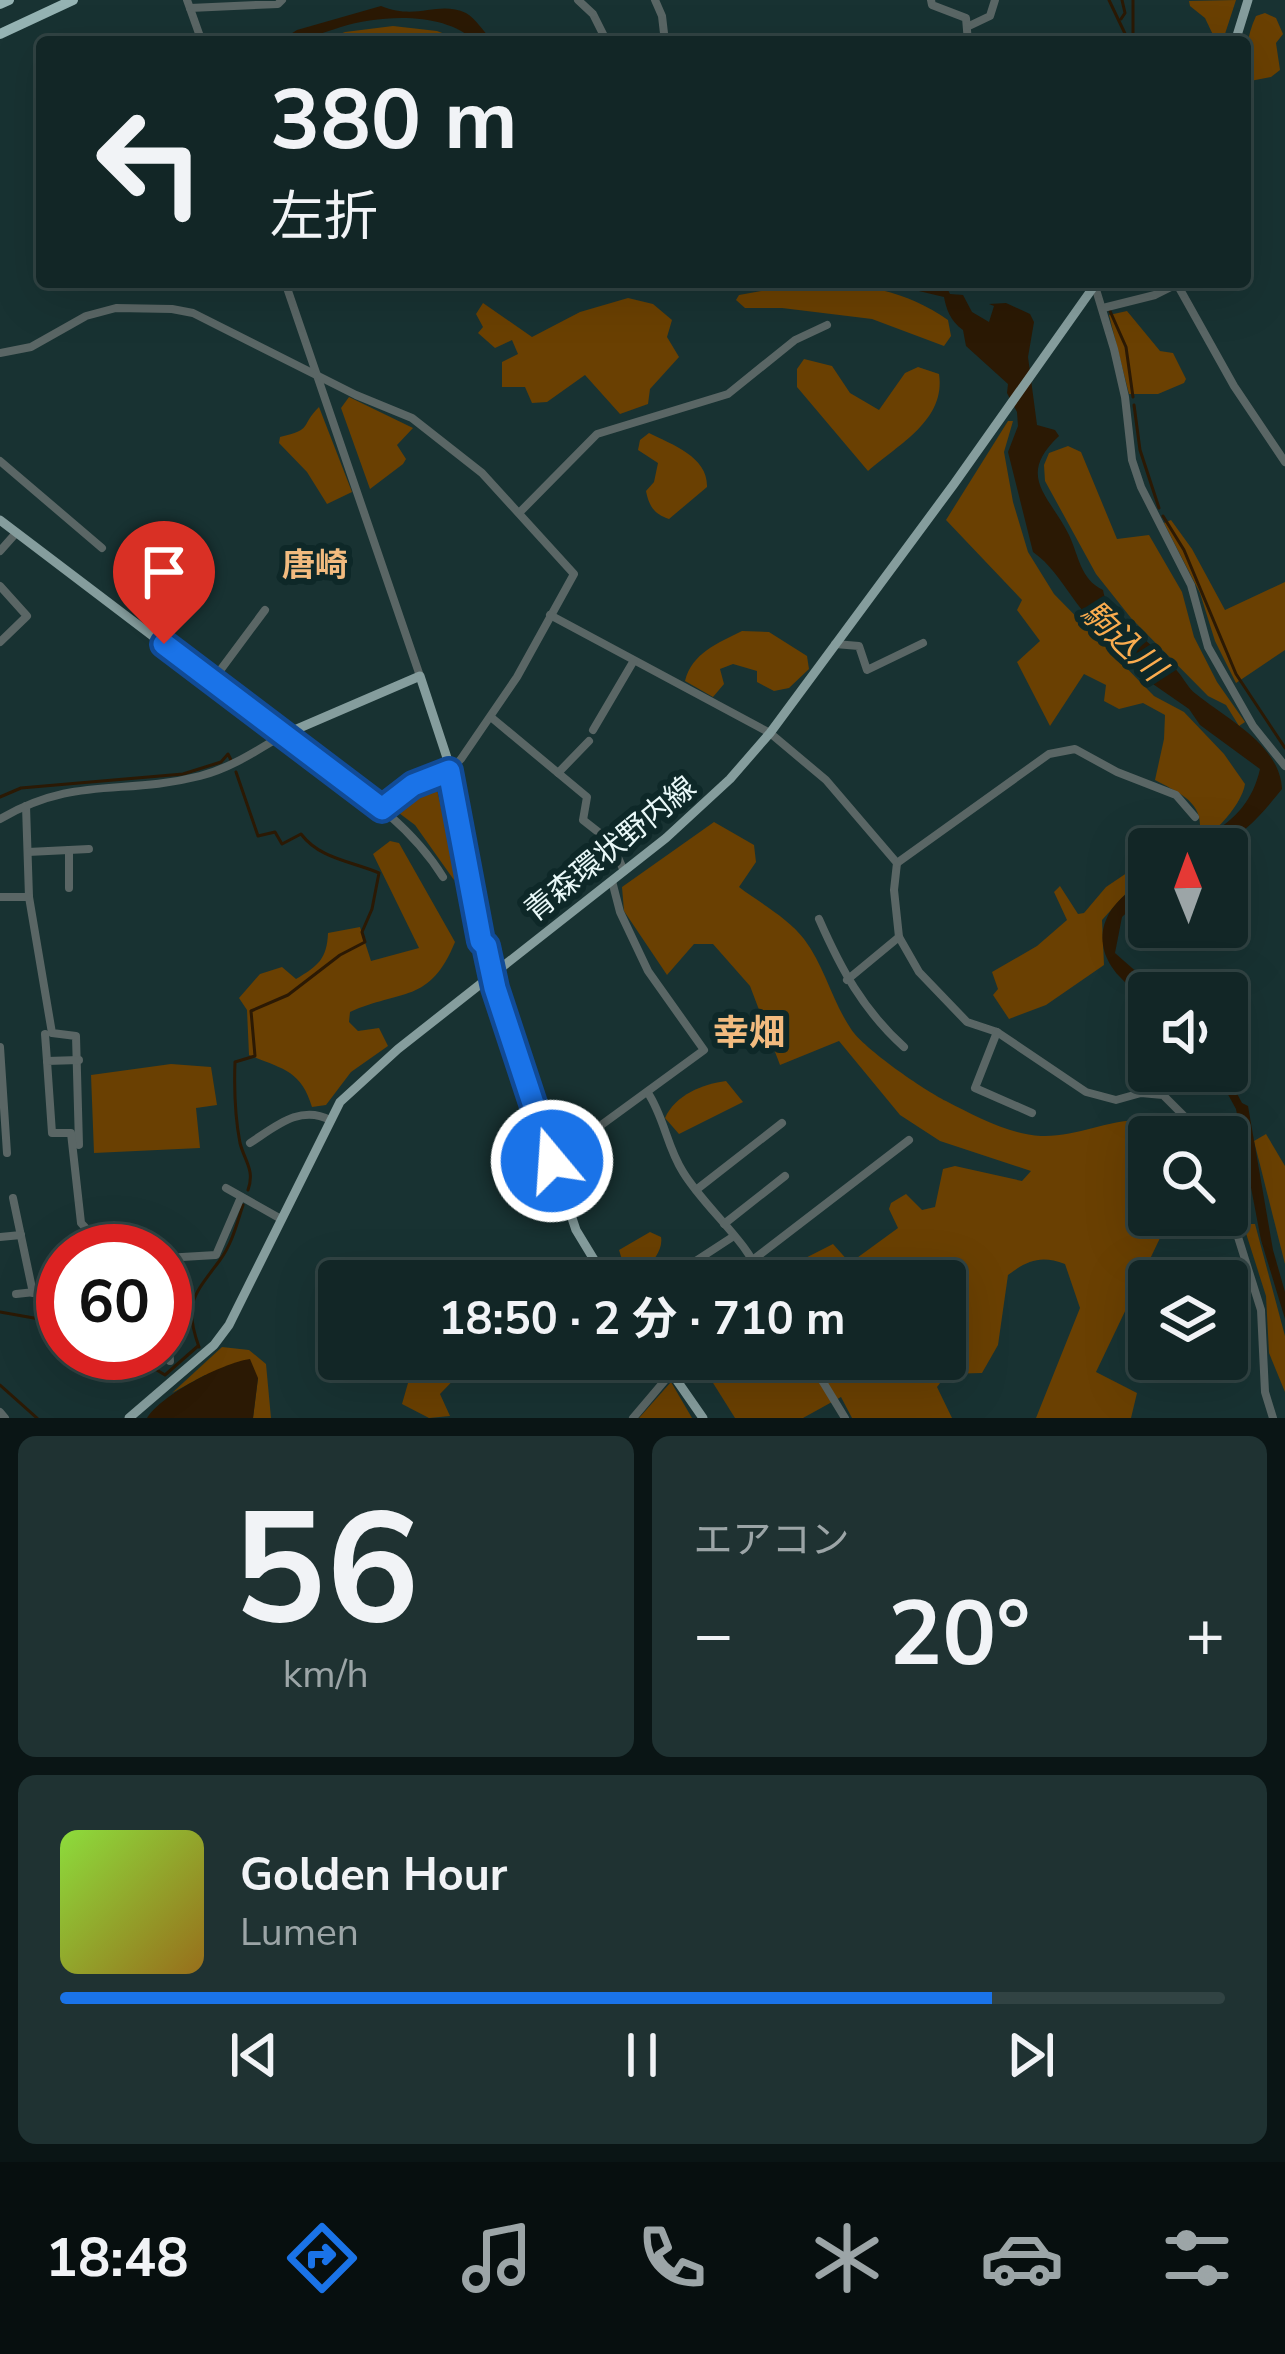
<!DOCTYPE html>
<html lang="ja">
<head>
<meta charset="utf-8">
<style>
  body { margin:0; font-family:"Nunito Sans","Noto Sans JP",sans-serif; background:#1f3232; color:#f1f3f6; height:100vh; display:flex; flex-direction:column; font-size:45px; white-space:nowrap }
  * { box-sizing:border-box; margin:0 }
  p { font-size:39px; color:#9ca5a7 }
  .icon { flex:none; width:66px; height:66px; fill:none; stroke:currentColor; stroke-width:2; stroke-linecap:round; stroke-linejoin:round }
  .map { position:relative; height:1418px; overflow:hidden }
  .drawer { display:flex; flex-direction:column; gap:18px; padding:18px; background:#0a1515; flex:1 }
  .drawer>* { flex:none }
  .hud { position:absolute; left:36px; top:36px; width:1215px; height:252px; border-radius:12px; box-shadow:0 12px 48px #0002,0 0 0 3px #314343; background:#122626; color:#f1f3f6; overflow:hidden }
  .needle { width:78px; rotate:359deg }
  .buttons { position:absolute; left:1128px; top:828px; display:grid; gap:24px }
  .buttons a { display:grid; place-items:center; width:120px; height:120px; border-radius:12px; background:#122626; box-shadow:0 12px 48px #0002,0 0 0 3px #314343; font-size:60px }
  .speed { position:absolute; left:36px; top:1224px; display:flex; gap:24px; font-size:60px; font-weight:700; text-align:center }
  .speed>* { display:grid; place-content:center; width:156px; height:156px; border-radius:50%; background:#122626; box-shadow:0 12px 48px #0002,0 0 0 3px #314343; line-height:1 }
  .speed .limit { border:18px solid #d22; background:#fff; color:#111 }
  .pin { position:absolute; display:grid; place-items:center; width:102px; height:102px; color:#fff; margin:-123px -51px; border-radius:50% 50% 50% 0; rotate:-45deg; box-shadow:0 0 12px #0007 }
  .pin .icon { rotate:45deg }
  .me { position:absolute; width:132px; margin:-66px; rotate:342deg; stroke-linejoin:round; filter:drop-shadow(0 0 9px #0008) }
  .turn { display:flex; align-items:center; gap:42px; height:252px; padding:0 36px; font-size:54px }
  .turn .icon { width:156px; height:156px; stroke-width:2.5 }
  .turn b { display:block; font-size:84px; line-height:102px }
  .big { font-size:90px; font-weight:700; line-height:1.1 }
  .drawer .widget { flex:1; display:flex; flex-direction:column; justify-content:center; gap:18px; min-width:0; padding:0 42px; border-radius:18px; background:#1f3232 }
  .drawer .dial { align-items:center; gap:0 }
  .dial b { font-size:156px; line-height:1 }
  .song { display:flex; align-items:center; gap:36px }
  .cover { width:144px; height:144px; border-radius:18px; background:linear-gradient(135deg,hsl(90 70% 55%),hsl(40 70% 35%)) }
  .played { height:12px; border-radius:6px; background:linear-gradient(90deg,#1a73e8 80%,#314343 80%) }
  .keys { display:flex; justify-content:space-around; direction:ltr }
  .heat { display:flex; justify-content:space-between; align-items:center; font-size:66px; direction:ltr }
  .drawer .tiles { flex:1; display:grid; gap:18px; grid-template-columns:1fr 1fr }
  .widget:last-child { grid-column:span 2 }
  .trip { position:absolute; left:318px; top:1260px; width:648px; height:120px; border-radius:12px; background:#122626; box-shadow:0 12px 48px #0002,0 0 0 3px #314343; font-weight:700; line-height:120px; text-align:center }
  .dock { display:flex; height:192px; justify-content:space-around; align-items:center; background:#070f0f; color:#9ca5a7 }
  .dock .icon { width:84px; height:84px }
  .dock .on { color:#1a73e8 }
  .dock b { font-size:54px; color:#f1f3f6 }
  .map>svg:first-child { display:block }
</style>
</head>
<body>
<div class="map">
<svg width="1285" height="1418" viewBox="0 0 1285 1418">
  <rect width="100%" height="100%" fill="#183232"/>
  <!-- green -->
  <g fill="#6a4002">
    <path d="M1236,0L1224,37H1214L1205,18L1190,6L1189,1Z"/>
    <path d="M1265,13L1276,18L1283,34L1276,43L1280,70L1271,77L1245,82C1245,59 1246,37 1256,16Z"/>
    <path d="M393,26L437,31L466,42H319L345,32Z"/>
    <path d="M810,282C859,282 907,291 948,320L951,336L944,346L872,319L782,308H745L736,300L739,295Z"/>
    <path d="M628,298L653,304L672,320L667,337L679,357L650,389L648,404L620,414L585,375L547,402L532,403L525,387H502V362L518,354L512,340L495,348L478,333L483,327L476,314L483,303L532,337L580,312Z"/>
    <path d="M1127,311L1160,351L1173,353L1186,379L1184,383L1158,394H1129L1109,315Z"/>
    <path d="M804,359L832,366L850,393L879,410L905,373L918,367L939,374C946,420 899,444 868,471L797,387V369Z"/>
    <path d="M349,397L413,428L397,445L406,459L403,464L370,489L341,408Z"/>
    <path d="M319,407L352,492L327,504L307,472L279,443L280,437C314,429 299,427 319,407Z"/>
    <path d="M1008,421H1013L1004,452L1013,502L1028,552L1054,594L1154,696L1184,712L1224,754L1245,784C1242,806 1206,845 1184,849C1177,850 1170,849 1163,849L1200,825C1200,800 1175,791 1155,780L1164,739L1165,715L1143,703L1119,709L1104,701L1106,685L1084,674L1050,726L1017,662L1040,641L1017,610L1022,600L946,520Z"/>
    <path d="M649,433C673,445 708,457 707,487L669,519C654,514 649,506 646,491L654,482L658,463L638,450L640,440Z"/>
    <path d="M1068,446L1081,452L1117,539L1149,535L1182,592L1194,637L1217,682L1245,722L1239,726L1226,705L1208,696L1131,618L1096,574L1045,481L1044,465L1049,453Z"/>
    <path d="M1171,520L1192,549L1225,610L1285,582V650L1236,683L1215,641L1200,593L1164,523Z"/>
    <path d="M742,631L769,632L807,656L809,669L789,688L774,691L757,682V671L733,664L720,669L724,684L713,697L685,681C692,653 718,643 742,631Z"/>
    <path d="M435,780L457,878L454,880L415,825L391,807L413,788Z"/>
    <path d="M714,822L754,845L756,862L739,887C760,903 788,918 804,939C825,967 832,1001 851,1029C864,1049 924,1090 946,1101C975,1116 1008,1134 1041,1136C1091,1138 1138,1100 1182,1135L1149,1137V1215H1171L1096,1372L1137,1393L1131,1418H1036L1080,1308L1065,1264C1041,1255 1028,1260 1008,1275L998,1345L982,1373L947,1374L937,1387L952,1418H852L841,1397L803,1418H735L698,1359H945V1281H779L776,1273L833,1244L850,1263L898,1228L889,1209L891,1203L906,1194L922,1210L935,1207L943,1169L955,1166L1022,1181L1031,1171L940,1141L900,1115L839,1041L780,1065L750,986L713,944H694L667,975L624,911L622,887Z"/>
    <path d="M390,841L399,843L455,942C430,1004 401,989 350,1012L349,1022L358,1031L379,1028L388,1046L351,1072L326,1105L312,1107C301,1070 282,1069 249,1055L247,1010L239,998L260,974L282,967L296,979C318,966 327,959 328,933L360,927L371,961L419,948L373,854Z"/>
    <path d="M1149,858V876L1129,890L1102,920L1104,965L1046,1005L1009,1019L993,995L998,989L992,972L1037,946L1067,920L1054,892L1060,886L1078,914L1084,913L1106,887Z"/>
    <path d="M171,1064L211,1067L217,1105L196,1108L200,1148L94,1153L91,1075Z"/>
    <path d="M726,1081L743,1102L679,1134L665,1118C675,1095 703,1084 726,1081Z"/>
    <path d="M1266,1134L1285,1166V1264L1254,1141Z"/>
    <path d="M1249,1224H1255L1285,1336V1392L1269,1353L1266,1296L1244,1227Z"/>
    <path d="M650,1232L661,1237C664,1253 646,1268 637,1281H618L613,1268L623,1263L619,1250Z"/>
    <path d="M222,1347L249,1350L266,1364L271,1418H253L258,1378L205,1375L172,1393Z"/>
    <path d="M368,1359H495L491,1363L501,1375L498,1380L468,1365L440,1394L450,1416L429,1418L402,1404L408,1383Z"/>
    <path d="M671,1382L692,1418H639Z"/>
  </g>
  <!-- water -->
  <g fill="#2b1904">
    <path d="M381,6C418,21 437,0 466,13C476,19 485,33 493,42H476C444,11 381,15 341,27C318,34 302,42 278,42L297,30Z"/>
    <path d="M881,282H916L947,288L950,294L963,295L972,312L989,322L994,306L989,304L1006,303L1030,314L1034,322L1028,357L1037,425L1055,430L1059,436C1015,477 1050,496 1069,535C1079,556 1080,579 1103,590C1106,611 1128,625 1144,639C1155,649 1169,660 1178,672C1185,680 1188,688 1196,694C1227,719 1280,745 1282,789C1260,816 1234,849 1197,849L1207,843L1209,835C1236,819 1253,800 1260,769L1200,725L1189,709L1150,682L1120,650L1115,638C1079,622 1065,574 1033,552L1008,452L1018,426L1017,412L1007,393L1008,384L966,346L963,330C950,321 946,308 944,297Z"/>
    <path d="M1149,881V892L1122,917L1115,953L1148,982L1152,993L1149,1000C1137,996 1129,986 1120,977C1085,939 1107,898 1149,881Z"/>
    <path d="M1215,1071H1225L1242,1103L1248,1106L1273,1250L1285,1292V1319L1261,1240L1236,1109Z"/>
    <path d="M250,1359L258,1378L253,1418H147C161,1395 222,1363 250,1359Z"/>
  </g>
  <g fill="none" stroke-linecap="round" stroke-linejoin="round">
    <!-- stream -->
    <g stroke="#2b1904" stroke-width="3">
      <path d="M1109,0L1129,42"/>
      <path d="M1121,19L1125,13L1122,0"/>
      <path d="M1133,42V0"/>
      <path d="M1110,311L1126,347L1133,397"/>
      <path d="M1134,405L1140,450L1159,508"/>
      <path d="M1163,516L1184,550L1236,674L1285,748"/>
      <path d="M236,772L258,836L275,832L282,844L301,834C320,859 351,861 379,873L372,909L362,932L365,942L340,955L288,995L251,1011L255,1056L235,1062C234,1089 235,1117 240,1143C245,1162 255,1170 248,1190"/>
      <path d="M0,797L21,788L183,774L221,762L228,754L231,760"/>
      <path d="M0,1312L45,1320L63,1316"/>
      <path d="M199,1347C183,1303 194,1295 220,1260C232,1244 237,1223 243,1205"/>
      <path d="M129,1353L165,1375L198,1346"/>
      <path d="M0,1385L37,1418"/>
    </g>
    <!-- minor -->
    <g stroke="#5a6665" stroke-width="8">
      <path d="M187,0L202,42"/>
      <path d="M578,0L593,14L607,42"/>
      <path d="M655,0L662,16L665,42"/>
      <path d="M931,0L932,5L966,18L968,42"/>
      <path d="M190,8L278,4L282,0"/>
      <path d="M969,26L990,16L995,0"/>
      <path d="M285,282L420,676"/>
      <path d="M1094,283L1114,349L1125,397L1132,460L1141,487L1191,585L1208,647L1253,726L1285,766"/>
      <path d="M1103,308L1155,295L1177,284L1234,386L1285,462"/>
      <path d="M0,353L31,347L86,316L116,308L172,309L193,313L356,395L412,418L482,473L574,574L517,677L461,759L449,771L410,787L382,809"/>
      <path d="M0,461L102,548"/>
      <path d="M520,512L597,434L728,394L795,340L827,325"/>
      <path d="M0,551L16,533"/>
      <path d="M0,586L27,616L0,642"/>
      <path d="M550,615L770,733L826,780L897,863L894,890L899,937L919,972L967,1022L997,1032L1086,1092L1116,1100L1141,1093L1163,1095L1205,1137"/>
      <path d="M835,644L859,646L867,670L923,643"/>
      <path d="M213,680L265,610"/>
      <path d="M492,718L587,797L583,820L611,842L624,871"/>
      <path d="M593,730L633,662"/>
      <path d="M558,773L589,741"/>
      <path d="M26,806L29,897L52,1033L76,1036L79,1145"/>
      <path d="M0,819C76,775 122,796 200,776C231,768 256,751 283,735C340,779 405,815 443,877"/>
      <path d="M69,850V888"/>
      <path d="M28,852L89,849"/>
      <path d="M897,863L1049,754L1075,749L1117,772L1176,795L1195,817"/>
      <path d="M0,897H29"/>
      <path d="M819,919C841,969 863,1010 904,1047"/>
      <path d="M847,980L899,937"/>
      <path d="M997,1032L975,1088L1032,1113"/>
      <path d="M45,1034L47,1061"/>
      <path d="M0,1047L7,1153"/>
      <path d="M79,1060L47,1061L52,1133H71L81,1223L98,1241L117,1251"/>
      <path d="M648,1093C664,1117 667,1147 683,1172C707,1211 746,1238 763,1281"/>
      <path d="M250,1143C275,1127 300,1104 330,1120"/>
      <path d="M552,1161L704,1050L648,971L620,912L612,881"/>
      <path d="M226,1188L281,1219"/>
      <path d="M696,1190L782,1123"/>
      <path d="M13,1198L33,1293"/>
      <path d="M1227,1202L1261,1310L1265,1392L1273,1418"/>
      <path d="M724,1224L785,1176"/>
      <path d="M0,1237L21,1235"/>
      <path d="M165,1258L216,1255L241,1197"/>
      <path d="M754,1259L909,1140"/>
      <path d="M665,1281L734,1236"/>
      <path d="M165,1293L170,1361"/>
      <path d="M16,1294L63,1289"/>
      <path d="M809,1359L845,1418"/>
      <path d="M0,1412L5,1418"/>
      <path d="M633,1418L672,1372"/>
    </g>
    <!-- major -->
    <g stroke="#859d9d" stroke-width="9">
      <path d="M1235,42L1248,0"/>
      <path d="M0,520L283,735L420,676L454,779L495,988L576,1230L607,1281"/>
      <path d="M460,833L481,942L486,946"/>
      <path d="M662,1359L703,1418"/>
      <path d="M129,1418L214,1345L229,1325L340,1102L398,1049L666,838L730,779L770,733L954,484L1097,282"/>
    </g>
    <!-- highway -->
    <g stroke="#95b3b3" stroke-width="10">
      <path d="M0,4L9,0"/>
      <path d="M0,34L73,0"/>
    </g>
  </g>
  <g fill="none" stroke-linecap="round" stroke-linejoin="round">
    <!-- route casing -->
    <g stroke="#114b97" stroke-width="30">
      <path id="route" d="M164,644L382,809L413,785L449,771L481,941L486,946L495,988L552,1161"/>
    </g>
    <!-- route -->
    <use href="#route" stroke="#1a73e8" stroke-width="21"/>
  </g>
  <g text-anchor="middle" stroke-width="12" stroke-linejoin="round" paint-order="stroke">
    <!-- street labels -->
    <g font-size="30" fill="#e9f8f8" stroke="#0e2828">
      <text transform="translate(610 849) rotate(-39)" y="10">青森環状野内線</text>
    </g>
    <!-- neighbourhood labels -->
    <g font-size="33" font-weight="bold" fill="#f2bb7f" stroke="#0e2828">
      <text x="315" y="576">唐崎</text>
    </g>
    <!-- water labels -->
    <g font-size="33" font-style="italic" fill="#faac4f" stroke="#0e2828">
      <text transform="translate(1124 640) rotate(43)" y="12">駒込川</text>
    </g>
    <!-- quarter labels -->
    <g font-size="36" font-weight="bold" fill="#f2bb7f" stroke="#0e2828">
      <text x="749" y="1045">幸畑</text>
    </g>
  </g>
</svg>
<div class="buttons">
<a><svg class="needle" viewBox="-14 -14 28 28"><path d="M0-13l5 13h-10z" fill="#e53935"/><path d="M0 13l5-13h-10z" fill="#9ca5a7"/></svg></a>
<a><svg class="icon" aria-label="sound" viewBox="0 0 24 24"><path d="M4 9h4l5-4v14l-5-4H4zM17 9q2 3 0 6"/></svg></a>
<a><svg class="icon" aria-label="search" viewBox="0 0 24 24"><circle cx="10" cy="10" r="6"/><path d="M15 15l6 6"/></svg></a>
<a><svg class="icon" aria-label="layers" viewBox="0 0 24 24"><path d="M12 4l9 5-9 5-9-5zM3 14l9 5 9-5"/></svg></a>
</div>
<div class="speed"><div class="limit">60</div></div>
<div class="pin" style="left:164px;top:644px;background:#d93025"><svg class="icon" aria-label="arrive" viewBox="0 0 24 24"><path d="M6 21V4h12l-3 4 3 4H6"/></svg></div>
<svg class="me" style="left:552px;top:1161px" viewBox="-20 -20 40 40"><circle r="17" fill="#1a73e8" stroke="#fff" stroke-width="3"/><path d="M0-11L8 9 0 5-8 9z" fill="#fff"/></svg>
<div class="trip">18:50 · 2 分 · 710 m</div>
<div class="hud">
<div class="turn"><svg class="icon" aria-label="left" viewBox="0 0 24 24"><path d="M17 20v-9H6M10 6l-5 5 5 5"/></svg><div><b>380 m</b>左折</div></div>
</div>
</div>
<section class="drawer">
<div class="tiles">
<div class="widget dial"><b>56</b><p>km/h</p></div>
<div class="widget"><p>エアコン</p>
<div class="heat"><a>−</a><b class="big">20°</b><a>+</a></div>
</div>
<div class="widget">
<div class="song"><i class="cover"></i><div><b>Golden Hour</b><p>Lumen</p></div></div>
<div class="played"></div>
<div class="keys"><svg class="icon" aria-label="previous" viewBox="0 0 24 24"><path d="M18 5L8 12l10 7zM5 5v14"/></svg><svg class="icon" aria-label="pause" viewBox="0 0 24 24"><path d="M8 5v14M16 5v14"/></svg><svg class="icon" aria-label="next" viewBox="0 0 24 24"><path d="M6 5l10 7-10 7zM19 5v14"/></svg></div>
</div>
</div>
</section>
<nav class="dock">
<b>18:48</b>
<svg class="icon on" aria-label="directions" viewBox="0 0 24 24"><path d="M12 3l9 9-9 9-9-9zM9 14v-3h6M13 9l2 2-2 2"/></svg>
<svg class="icon" aria-label="music" viewBox="0 0 24 24"><path d="M9 18V5l10-2v13"/><circle cx="6" cy="18" r="3"/><circle cx="16" cy="16" r="3"/></svg>
<svg class="icon" aria-label="phone" viewBox="0 0 24 24"><path d="M5 4h4l2 5-3 2q2 4 5 5l2-3 5 2v4C11 20 4 13 5 4z"/></svg>
<svg class="icon" aria-label="climate" viewBox="0 0 24 24"><path d="M12 3v18M4 7l16 10M4 17L20 7"/></svg>
<svg class="icon" aria-label="car" viewBox="0 0 24 24"><path d="M5 17H2v-5l4-1 3-4h7l3 4 3 1v5h-3M9 17h6M6 11h13"/><circle cx="7" cy="17" r="2"/><circle cx="17" cy="17" r="2"/></svg>
<svg class="icon" aria-label="filters" viewBox="0 0 24 24"><path d="M4 7h16M4 17h16"/><circle cx="9" cy="7" r="2"/><circle cx="15" cy="17" r="2"/></svg>
</nav>
</body>
</html>
